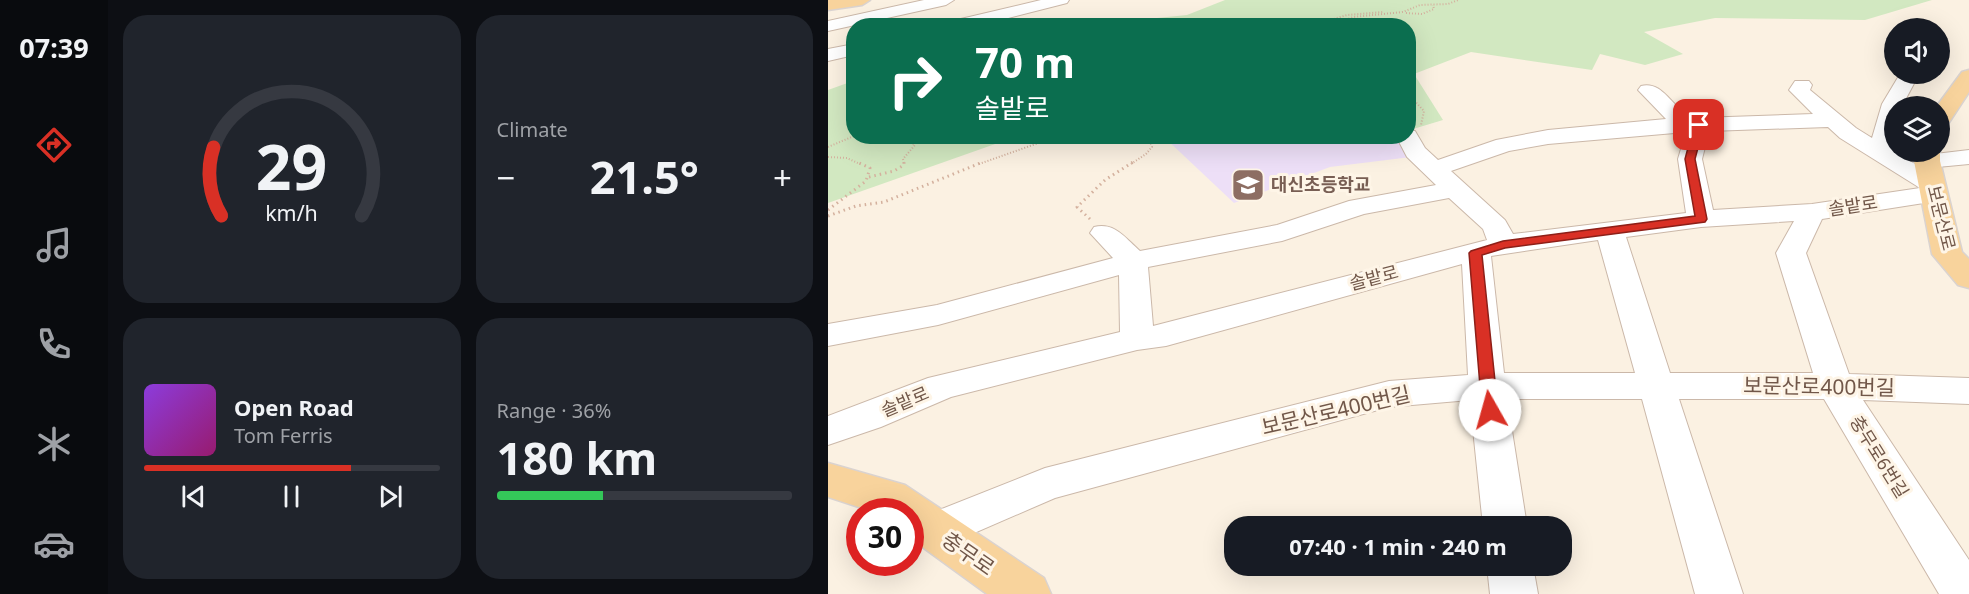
<!DOCTYPE html>
<html lang="en">
<head>
<meta charset="utf-8">
<style>
  body { margin:0; font-family:"Noto Sans","Noto Sans KR",sans-serif; background:#20242c; color:#f1f3f6; height:100vh; display:flex; flex-direction:column; font-size:22px; white-space:nowrap }
  * { box-sizing:border-box; margin:0 }
  p { font-size:20px; color:#9ea1a6 }
  .icon { flex:none; width:33px; height:33px; fill:none; stroke:currentColor; stroke-width:2; stroke-linecap:round; stroke-linejoin:round }
  .map { position:relative; flex:1; overflow:hidden }
  .drawer { display:flex; flex-direction:column; gap:15px; padding:15px; background:#0d0f14; width:720px }
  .drawer>* { flex:none }
  .top-card { position:absolute; left:18px; top:18px; width:570px; height:126px; border-radius:24px; box-shadow:0 6px 24px #0002; background:#0b6e4f; color:#fff; overflow:hidden }
  .fabs { position:absolute; left:1056px; top:18px; display:grid; gap:12px }
  .fabs a { display:grid; place-items:center; width:66px; height:66px; border-radius:50%; background:#171b24; box-shadow:0 6px 24px #0002; font-size:30px }
  .speed { position:absolute; left:18px; top:498px; display:flex; gap:12px; font-size:30px; font-weight:700; text-align:center }
  .speed>* { display:grid; place-content:center; width:78px; height:78px; border-radius:50%; background:#171b24; box-shadow:0 6px 24px #0002; line-height:1 }
  .speed .limit { border:9px solid #d22; background:#fff; color:#111 }
  .pin { position:absolute; display:grid; place-items:center; width:51px; height:51px; color:#fff; margin:-26px; border-radius:12px; box-shadow:0 3px 9px #0006 }
  .me { position:absolute; width:66px; margin:-33px; rotate:353deg; stroke-linejoin:round; filter:drop-shadow(0 0 4px #0008) }
  .turn { display:flex; align-items:center; gap:21px; height:126px; padding:0 30px; font-size:27px }
  .turn .icon { width:78px; height:78px; stroke-width:2.5 }
  .turn b { display:block; font-size:42px; line-height:51px }
  .big { font-size:45px; font-weight:700; line-height:1.1 }
  .drawer .tile { flex:1; display:flex; flex-direction:column; justify-content:center; gap:9px; min-width:0; padding:0 21px; border-radius:24px; background:#20242c }
  .drawer .dial { align-items:center; gap:0 }
  .dial svg { height:156px; overflow:visible; fill:none; stroke:#363941; stroke-width:7; stroke-linecap:round; text-anchor:middle }
  .dial text { fill:#f1f3f6; stroke:none }
  .song { display:flex; align-items:center; gap:18px }
  .cover { width:72px; height:72px; border-radius:9px; background:linear-gradient(135deg,hsl(270 70% 55%),hsl(320 70% 35%)) }
  .played { height:6px; border-radius:3px; background:linear-gradient(90deg,#d93025 70%,#363941 70%) }
  .keys { display:flex; justify-content:space-around; direction:ltr }
  .heat { display:flex; justify-content:space-between; align-items:center; font-size:33px; direction:ltr }
  .charge { height:9px; border-radius:4px; background:linear-gradient(90deg,#34c759 36%,#363941 0) }
  .drawer .tiles { flex:1; display:grid; gap:15px; grid-template-columns:repeat(2,1fr) }
  .trip { position:absolute; left:396px; top:516px; width:348px; height:60px; border-radius:24px; background:#171b24; box-shadow:0 6px 24px #0002; font-weight:700; line-height:60px; text-align:center }
  main { display:flex; flex:1; min-height:0 }
  .tabs { display:flex; flex-direction:column; width:108px; justify-content:space-around; align-items:center; background:#090b0e; color:#9ea1a6 }
  .tabs .icon { width:42px; height:42px }
  .tabs .active { color:#d93025 }
  .tabs b { font-size:27px; color:#f1f3f6 }
  .map>svg:first-child { display:block }
</style>
</head>
<body>
<main>
<nav class="tabs">
<b>07:39</b>
<svg class="icon active" aria-label="directions" viewBox="0 0 24 24"><path d="M12 3l9 9-9 9-9-9zM9 14v-3h6M13 9l2 2-2 2"/></svg>
<svg class="icon" aria-label="music" viewBox="0 0 24 24"><path d="M9 18V5l10-2v13"/><circle cx="6" cy="18" r="3"/><circle cx="16" cy="16" r="3"/></svg>
<svg class="icon" aria-label="phone" viewBox="0 0 24 24"><path d="M5 4h4l2 5-3 2q2 4 5 5l2-3 5 2v4C11 20 4 13 5 4z"/></svg>
<svg class="icon" aria-label="climate" viewBox="0 0 24 24"><path d="M12 3v18M4 7l16 10M4 17L20 7"/></svg>
<svg class="icon" aria-label="car" viewBox="0 0 24 24"><path d="M5 17H2v-5l4-1 3-4h7l3 4 3 1v5h-3M9 17h6M6 11h13"/><circle cx="7" cy="17" r="2"/><circle cx="17" cy="17" r="2"/></svg>
</nav>
<section class="drawer">
<div class="tiles">
<div class="tile dial"><svg viewBox="0 0 100 80">
<path d="M14 69A42 42 0 1 1 86 69"/>
<path d="M14 69A42 42 0 0 1 10 34" stroke="#d93025"/>
<text x="50" y="56" font-size="32" font-weight="700">29</text>
<text x="50" y="72" font-size="11">km/h</text>
</svg></div>
<div class="tile"><p>Climate</p>
<div class="heat"><a>−</a><b class="big">21.5°</b><a>+</a></div>
</div>
<div class="tile">
<div class="song"><i class="cover"></i><div><b>Open Road</b><p>Tom Ferris</p></div></div>
<div class="played"></div>
<div class="keys"><svg class="icon" aria-label="previous" viewBox="0 0 24 24"><path d="M18 5L8 12l10 7zM5 5v14"/></svg><svg class="icon" aria-label="pause" viewBox="0 0 24 24"><path d="M8 5v14M16 5v14"/></svg><svg class="icon" aria-label="next" viewBox="0 0 24 24"><path d="M6 5l10 7-10 7zM19 5v14"/></svg></div>
</div>
<div class="tile"><p>Range · 36%</p><b class="big">180 km</b><div class="charge"></div></div>
</div>
</section>
<div class="map">
<svg width="1141" height="594" viewBox="0 0 1141 594">
  <rect width="100%" height="100%" fill="#fbf1e2"/>
  <!-- education -->
  <path fill="#eddff7" d="M336,137H575L583,157L502,167L406,203Z"/>
  <!-- green -->
  <g fill="#d2e8c1">
    <path d="M397,0H1104L1037,20L887,18L816,32L855,54L817,65L772,54L764,70L643,52L586,74L615,120L585,129L580,124V26L284,25L289,22L359,15Z"/>
    <path d="M25,81L26,136L187,137L0,203V90Z"/>
  </g>
  <g fill="none" stroke-linecap="round" stroke-linejoin="round">
    <!-- minor casing -->
    <g stroke="#cbb8a9" stroke-width="2">
      <g id="minor">
        <path d="M96,0H126L118,5L0,31V21Z"/>
        <path d="M213,0H241L239,3L149,26H118L120,22Z"/>
        <path d="M26,44V55L0,61V49Z"/>
        <path d="M1072,74H1088L1090,76L1074,106H1066V151L1090,166L1087,161L1090,156L1141,150V164L1099,168L1091,166L1113,180L1117,185L1114,188L1119,194L1115,200L994,219L978,253L1021,374L1141,378V404L1035,400L1141,560V594H1111L996,399H851L915,594H867L814,399H679L699,526H655L642,400L561,407L227,498L107,550L91,544L85,531L91,518L217,468L561,381L640,375L634,264L338,346L309,350L123,397L53,427L0,445V416L100,378L292,332L291,275L110,325L0,346V324L109,305L285,258L262,233L266,227C287,222 297,238 312,251L449,225L521,201L608,185L579,157L568,136H580V130L587,131L597,148L610,160L668,140L720,130L838,119L810,90L813,86C833,81 842,103 857,113C861,115 867,116 871,118L985,114L961,90L967,81H981L984,85L982,90L1028,128L1044,138L1054,104ZM1000,127L1012,138L1092,188L984,204L885,210L874,159L881,131ZM858,132L850,159L858,213L685,234L677,220L623,171L681,151L720,144ZM621,198L655,229L659,240L325,326L320,267L454,241L536,214ZM966,221L948,253L985,373H842L798,237L873,227ZM770,240L807,373H676L663,256Z"/>
        <path d="M659,566H705L710,594H662Z"/>
      </g>
    </g>
    <!-- major casing -->
    <g stroke="#dad3d0" stroke-width="3">
      <g id="major">
        <path d="M0,0H42L34,5L0,10Z"/>
        <path d="M1141,70V92L1120,124L1112,126V106H1109L1134,72Z"/>
        <path d="M1112,151V161L1134,252L1141,259V288L1130,285L1104,254L1086,161L1088,152Z"/>
        <path d="M0,463L77,485L216,578L223,594H159L82,538V512H46L0,497Z"/>
      </g>
    </g>
    <!-- path-far1 -->
    <g stroke="#d4b19e" stroke-width="2" stroke-dasharray="1 2" stroke-linecap="butt">
      <path d="M578,13L594,14L606,9L605,5"/>
      <path d="M483,26L519,15L555,12"/>
      <path d="M506,26L524,22L520,19L525,17L575,12L592,5L620,4L630,0"/>
      <path d="M580,94L596,111L593,125"/>
      <path d="M72,136L87,145L75,159L76,164"/>
      <path d="M0,147L26,136"/>
      <path d="M0,157L19,158L32,164"/>
      <path d="M151,164L230,136"/>
      <path d="M303,164L318,154L324,147L320,136"/>
    </g>
    <!-- path -->
    <g stroke="#d4b19e" stroke-width="3" stroke-dasharray="1.5 4" stroke-linecap="butt">
      <path d="M41,177L66,171L76,165V162"/>
      <path d="M0,210L38,181L42,168L29,162"/>
      <path d="M0,216L28,206L56,202L155,162"/>
      <path d="M262,219L249,207L277,180L305,162"/>
    </g>
    <!-- minor -->
    <use href="#minor" fill="#fff" fill-rule="evenodd"/>
    <!-- major -->
    <use href="#major" fill="#f8d39c" fill-rule="evenodd"/>
  </g>
  <!-- route -->
  <path fill="#d93025" stroke="#8d1f18" stroke-width="1.5" d="M871,122L876,125L867,159L879,219L877,222L677,248L654,255L670,410L668,414H656L654,410L641,253L643,251L675,241L867,216L857,159L866,125Z"/>
  <!-- icons -->
  <defs>
    <g id="school-square" transform="scale(1.725)"><rect x="-9" y="-9" width="18" height="18" rx="4" fill="#8d6e63" stroke="#fef5e7"/><path d="M0-5L7-2L0 1L-7-2ZM-4 1L0 2.5L4 1V4Q0 6-4 4Z" fill="#fff"/></g>
  </defs>
  <g fill-rule="evenodd">
    <use href="#school-square" x="420" y="185"/>
  </g>
  <g text-anchor="middle" stroke-width="6" stroke-linejoin="round" paint-order="stroke">
    <!-- education labels -->
    <g font-size="18" font-weight="bold" fill="#785e54" stroke="#fef5e7" text-anchor="start">
      <text x="443" y="191">대신초등학교</text>
    </g>
    <!-- street labels -->
    <g font-size="18" fill="#715749" stroke="#fef5e7">
      <text transform="translate(1025 206) rotate(-9)" y="6">솔밭로</text>
      <text transform="translate(1113 218) rotate(76)" y="6">보문산로</text>
      <text transform="translate(546 278) rotate(-15)" y="6">솔밭로</text>
      <text transform="translate(77 402) rotate(-23)" y="6">솔밭로</text>
      <text transform="translate(1051 457) rotate(58)" y="6">충무로6번길</text>
    </g>
    <!-- near-street labels -->
    <g font-size="21" fill="#715749" stroke="#fef5e7">
      <text transform="translate(991 387) rotate(1)" y="7">보문산로400번길</text>
      <text transform="translate(508 411) rotate(-13)" y="7">보문산로400번길</text>
      <text transform="translate(140 554) rotate(35)" y="7">충무로</text>
    </g>
  </g>
</svg>
<div class="fabs">
<a><svg class="icon" aria-label="sound" viewBox="0 0 24 24"><path d="M4 9h4l5-4v14l-5-4H4zM17 9q2 3 0 6"/></svg></a>
<a><svg class="icon" aria-label="layers" viewBox="0 0 24 24"><path d="M12 4l9 5-9 5-9-5zM3 14l9 5 9-5"/></svg></a>
</div>
<div class="speed"><div class="limit">30</div></div>
<div class="pin" style="left:871px;top:125px;background:#d93025"><svg class="icon" aria-label="arrive" viewBox="0 0 24 24"><path d="M6 21V4h12l-3 4 3 4H6"/></svg></div>
<svg class="me" style="left:662px;top:410px" viewBox="-20 -20 40 40"><circle r="19" fill="#fff"/><path d="M0-13L10 11 0 6-10 11z" fill="#d93025"/></svg>
<div class="trip">07:40 · 1 min · 240 m</div>
<div class="top-card">
<div class="turn"><svg class="icon" aria-label="right" viewBox="0 0 24 24"><path d="M7 20v-9h11M14 6l5 5-5 5"/></svg><div><b>70 m</b>솔밭로</div></div>
</div>
</div>
</main>
</body>
</html>
